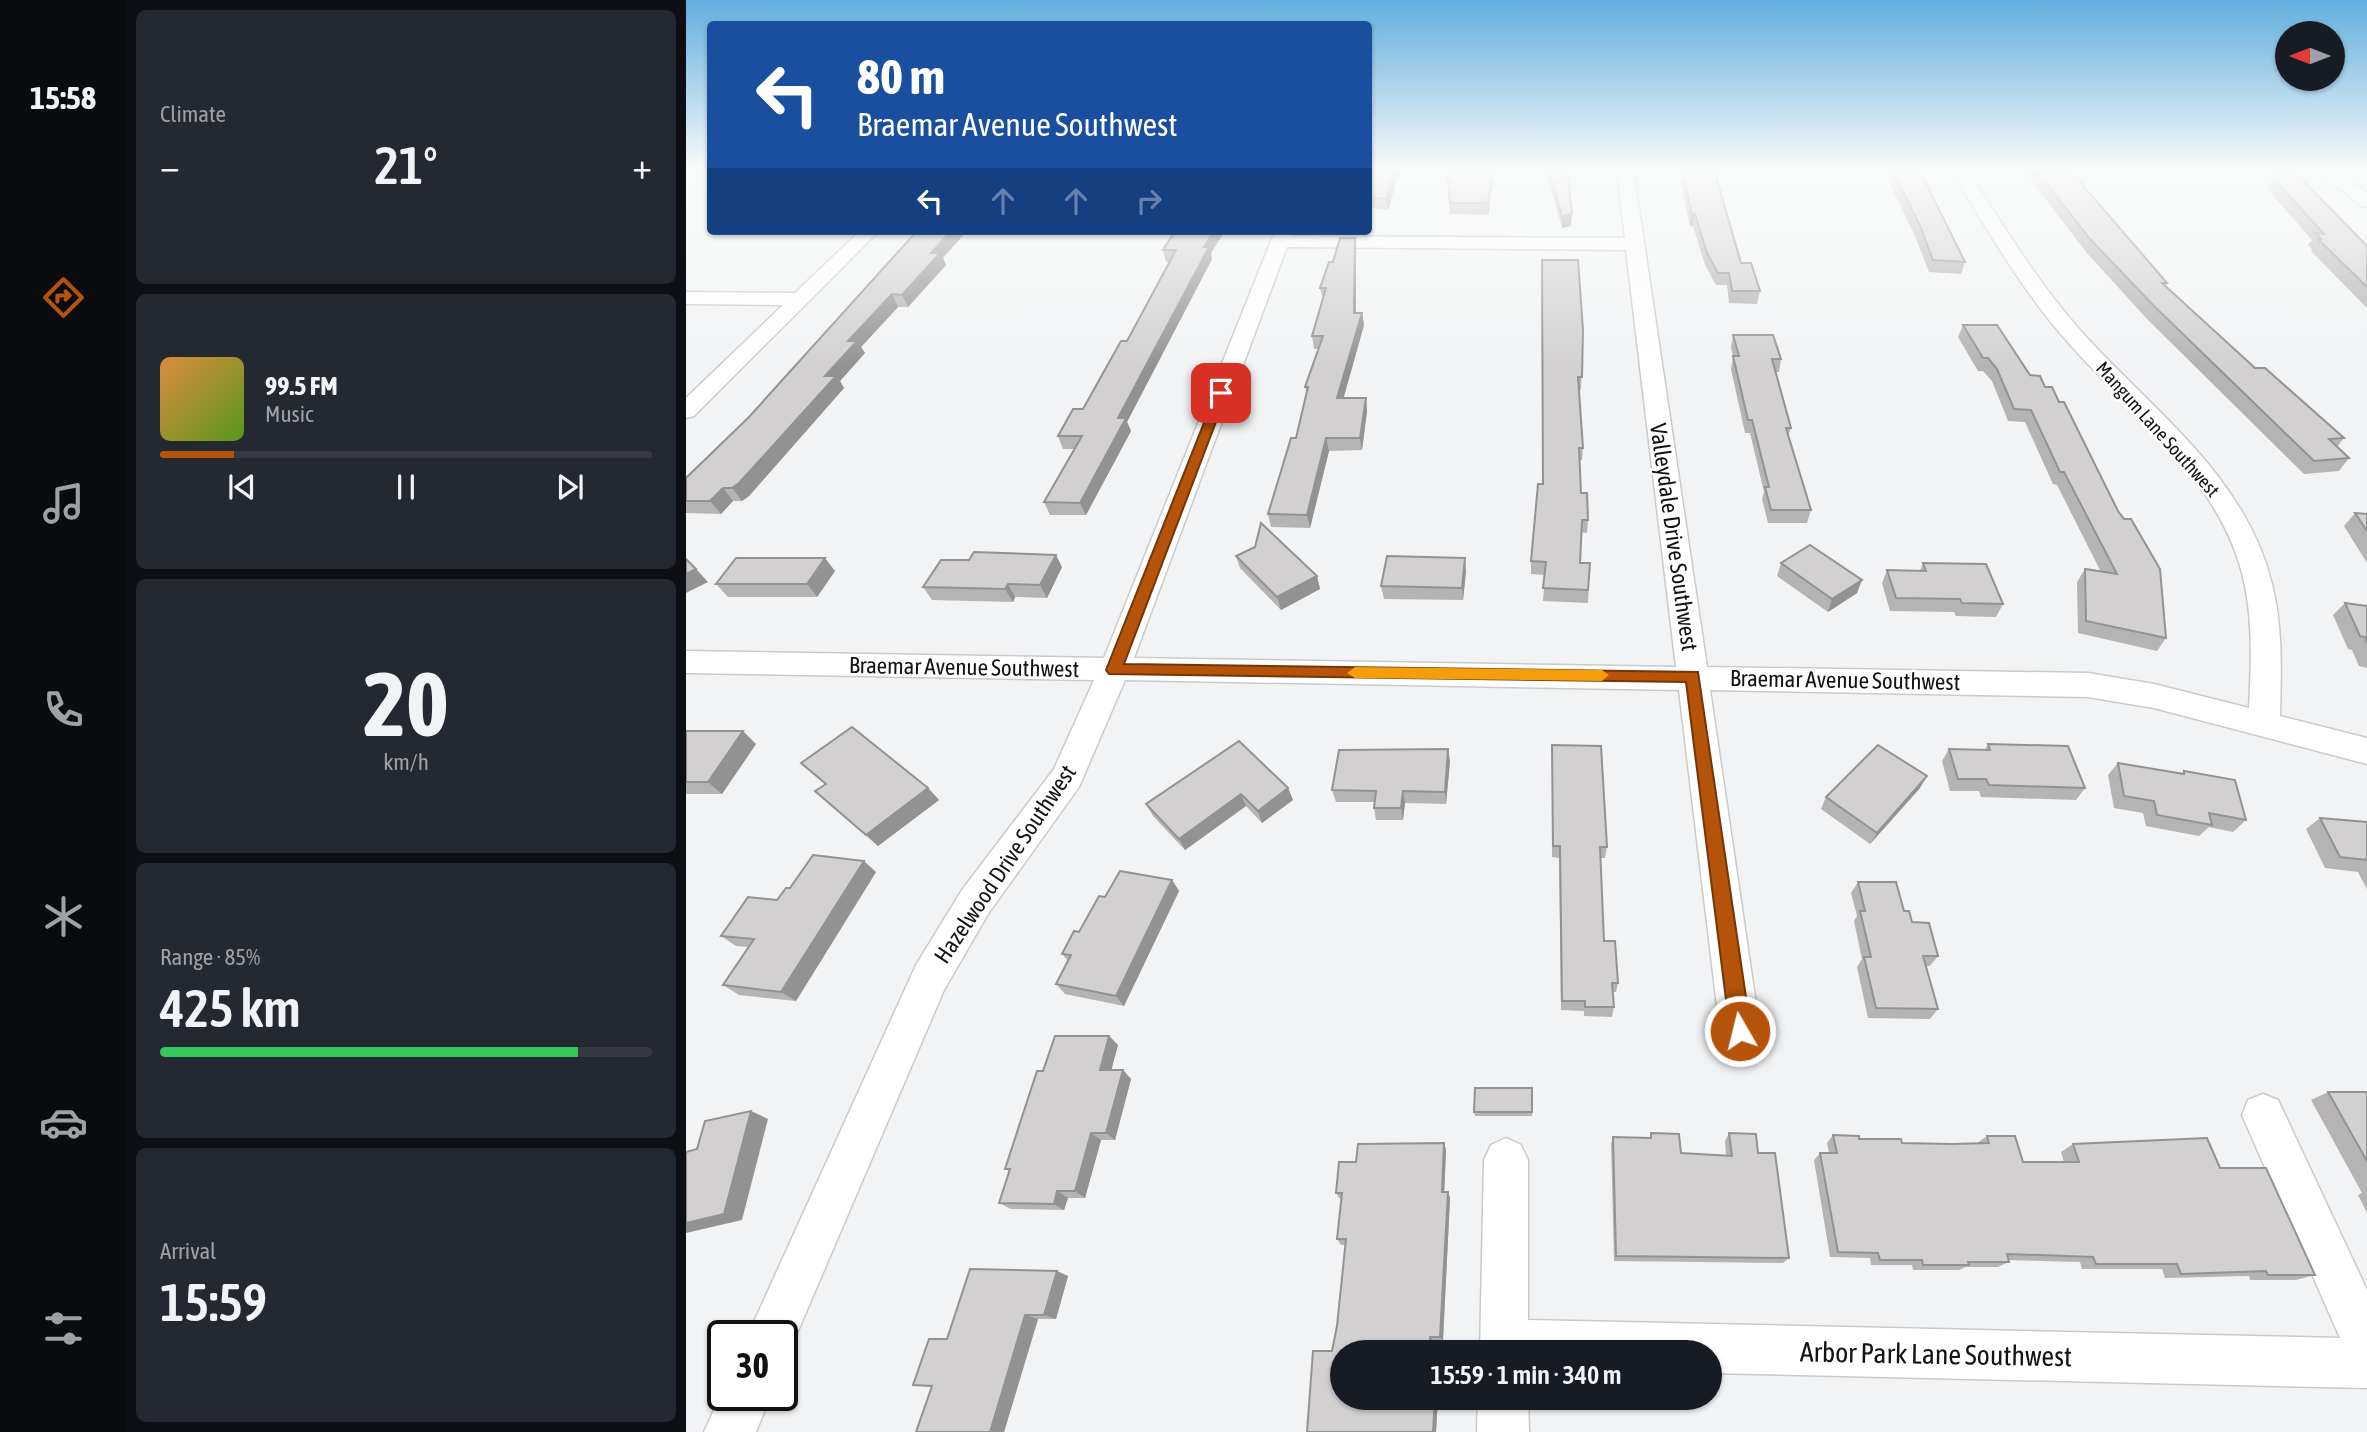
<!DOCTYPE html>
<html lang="en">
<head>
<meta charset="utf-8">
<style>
  body { margin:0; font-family:"Asap Condensed",sans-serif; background:#242831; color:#f1f3f6; height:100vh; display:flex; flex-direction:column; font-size:26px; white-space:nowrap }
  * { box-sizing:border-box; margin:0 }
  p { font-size:23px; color:#9ea1a6 }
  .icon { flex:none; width:38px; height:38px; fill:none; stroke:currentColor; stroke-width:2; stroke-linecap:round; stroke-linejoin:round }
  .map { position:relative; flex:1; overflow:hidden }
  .drawer { display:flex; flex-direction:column; gap:10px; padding:10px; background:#0d0f14; width:560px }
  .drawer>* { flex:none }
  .hud { position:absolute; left:21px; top:21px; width:665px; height:214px; border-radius:7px; box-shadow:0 2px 5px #0004; background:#1a4fa0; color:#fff; overflow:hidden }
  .needle { width:46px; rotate:270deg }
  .fabs { position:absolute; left:1589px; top:21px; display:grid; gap:14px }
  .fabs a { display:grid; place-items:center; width:70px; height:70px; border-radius:50%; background:#171b24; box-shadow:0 2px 5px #0004; font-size:35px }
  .speed { position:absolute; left:21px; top:1320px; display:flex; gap:14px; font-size:35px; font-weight:700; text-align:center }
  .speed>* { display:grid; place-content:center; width:91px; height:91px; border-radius:50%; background:#171b24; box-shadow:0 2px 5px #0004; line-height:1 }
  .speed .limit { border:4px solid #111; border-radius:10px; background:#fff; color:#111 }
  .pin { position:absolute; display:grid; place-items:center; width:60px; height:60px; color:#fff; margin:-30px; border-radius:14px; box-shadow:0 4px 10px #0006 }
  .me { position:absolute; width:77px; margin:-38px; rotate:352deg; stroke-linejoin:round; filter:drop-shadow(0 0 5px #0008) }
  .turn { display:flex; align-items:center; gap:24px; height:147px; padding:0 35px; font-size:32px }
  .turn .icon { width:91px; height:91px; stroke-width:2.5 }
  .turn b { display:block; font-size:49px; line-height:60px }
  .lanes { display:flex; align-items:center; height:66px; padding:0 35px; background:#0003; justify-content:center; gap:35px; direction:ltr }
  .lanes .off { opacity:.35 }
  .big { font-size:52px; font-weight:600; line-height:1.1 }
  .drawer .widget { flex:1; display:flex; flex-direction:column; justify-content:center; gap:10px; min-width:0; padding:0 24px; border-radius:10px; background:#242831 }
  .drawer .dial { align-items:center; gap:0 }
  .dial b { font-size:91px; line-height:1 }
  .song { display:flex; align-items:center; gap:21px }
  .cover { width:84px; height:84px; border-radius:10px; background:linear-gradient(135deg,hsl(30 70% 55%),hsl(90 70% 35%)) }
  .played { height:7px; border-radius:4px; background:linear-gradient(90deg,#b45309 15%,#363941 15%) }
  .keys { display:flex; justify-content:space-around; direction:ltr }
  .heat { display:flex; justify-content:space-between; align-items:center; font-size:38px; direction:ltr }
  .charge { height:10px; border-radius:5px; background:linear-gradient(90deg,#34c759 85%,#363941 0) }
  .trip { position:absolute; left:644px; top:1340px; width:392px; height:70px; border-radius:35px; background:#171b24; box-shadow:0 2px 5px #0004; font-weight:600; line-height:70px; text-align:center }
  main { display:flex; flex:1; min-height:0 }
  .dock { display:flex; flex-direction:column; width:126px; justify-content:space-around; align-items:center; background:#090b0e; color:#9ea1a6 }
  .dock .icon { width:49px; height:49px }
  .dock .selected { color:#b45309 }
  .dock b { font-size:32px; color:#f1f3f6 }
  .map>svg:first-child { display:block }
</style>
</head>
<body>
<main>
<nav class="dock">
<b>15:58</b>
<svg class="icon selected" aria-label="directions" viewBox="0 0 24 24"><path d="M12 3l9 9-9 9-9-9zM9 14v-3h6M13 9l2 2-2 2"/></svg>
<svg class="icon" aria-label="music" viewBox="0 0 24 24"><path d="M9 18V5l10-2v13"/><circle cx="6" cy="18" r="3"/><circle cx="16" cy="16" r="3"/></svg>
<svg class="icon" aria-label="phone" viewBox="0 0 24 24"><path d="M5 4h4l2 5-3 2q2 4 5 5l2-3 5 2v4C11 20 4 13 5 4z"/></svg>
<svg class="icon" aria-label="climate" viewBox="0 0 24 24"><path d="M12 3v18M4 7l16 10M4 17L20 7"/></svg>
<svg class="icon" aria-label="car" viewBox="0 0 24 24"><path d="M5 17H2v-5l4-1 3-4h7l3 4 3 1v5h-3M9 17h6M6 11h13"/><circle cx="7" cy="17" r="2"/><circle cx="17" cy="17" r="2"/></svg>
<svg class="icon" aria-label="filters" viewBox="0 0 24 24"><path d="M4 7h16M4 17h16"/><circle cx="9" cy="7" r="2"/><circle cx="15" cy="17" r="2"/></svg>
</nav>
<section class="drawer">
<div class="widget"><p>Climate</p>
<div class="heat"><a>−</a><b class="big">21°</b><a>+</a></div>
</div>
<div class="widget">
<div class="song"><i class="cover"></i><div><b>99.5 FM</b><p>Music</p></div></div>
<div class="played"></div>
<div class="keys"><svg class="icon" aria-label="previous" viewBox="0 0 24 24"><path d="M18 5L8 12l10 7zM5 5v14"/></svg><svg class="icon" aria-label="pause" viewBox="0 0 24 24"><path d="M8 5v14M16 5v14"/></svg><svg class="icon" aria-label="next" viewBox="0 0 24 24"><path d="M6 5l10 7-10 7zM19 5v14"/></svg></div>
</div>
<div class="widget dial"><b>20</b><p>km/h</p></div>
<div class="widget"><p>Range · 85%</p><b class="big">425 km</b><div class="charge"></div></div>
<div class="widget"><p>Arrival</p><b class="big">15:59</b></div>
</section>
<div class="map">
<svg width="1681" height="1432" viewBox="0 0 1681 1432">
  <rect width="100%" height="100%" fill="#f2f3f4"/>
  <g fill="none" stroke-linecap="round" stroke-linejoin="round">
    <!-- street casing -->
    <g stroke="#cacacb" stroke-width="3">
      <g id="street">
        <path d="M931,168H947L1021,667L1402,673L1468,684L1563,708C1565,668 1567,626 1559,586C1538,481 1446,416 1380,340C1334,288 1300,227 1264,168H1280C1316,223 1349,279 1393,329C1464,409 1559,474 1586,584C1597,627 1595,672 1594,716L1681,738V764L1468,708L1402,697L1024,690L1074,1031L1068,1045L1054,1051L1040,1045L1034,1031L993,690L439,680L393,787L302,914L258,990L103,1352L96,1355V1335H62L230,965L276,890L368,769L408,680L0,673V651L418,658L589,231H607L605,236L939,238ZM601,247L940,250L990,667L448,658Z"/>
        <path d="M1630,168H1648L1681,193V207L1675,206Z"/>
        <path d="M174,231H193L8,416L0,418V398L97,305L0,304V292L109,293Z"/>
        <path d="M1577,1094L1592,1100L1681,1290V1388L1024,1373V1353H794L798,1160L805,1145L820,1138L835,1145L842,1160V1320L1654,1338L1556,1115L1562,1100Z"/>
        <path d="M37,1390V1395H85L70,1432H18Z"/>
        <path d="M792,1398H842L843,1432H791Z"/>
      </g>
    </g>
    <!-- street -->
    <use href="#street" fill="#fff" fill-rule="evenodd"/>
  </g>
  <!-- wall -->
  <g fill="#b5b3b3">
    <path d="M682,168H714L702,210L682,208Z"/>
    <path d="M761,168L807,169V180L802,215L764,214Z"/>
    <path d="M859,168H881L885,226L876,228Z"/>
    <path d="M992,168H1018L1055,263L1074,291L1071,304L1043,303L1041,285H1030L1019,265L1007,226H1004Z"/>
    <path d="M1336,168H1382L1481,283L1479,285L1569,368L1658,438L1651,447L1663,458L1653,471L1618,474L1461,319L1400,252Z"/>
    <path d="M1206,169L1279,262L1275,274L1243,272L1230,238L1202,180Z"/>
    <path d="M1587,178L1681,246V308L1625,251L1626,249L1622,245L1626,240L1581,189Z"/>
    <path d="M231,231L257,258L260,265L222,307H212L175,347L179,353L154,381L158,388L63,496L56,501H47L35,514L0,513V478L63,417Z"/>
    <path d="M489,231L525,253L526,259L441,422L445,431L400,515H364L358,502L389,449H377L372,436L397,409L441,341L484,262H480L477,250Z"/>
    <path d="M669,238L670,250V313H676L678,325L657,398H680L681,411L676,450L643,451L624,528L585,527L582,514L610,438L621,393L619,387L632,349H628L626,336L637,300L634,288L647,262Z"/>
    <path d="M1277,325H1311L1480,638L1471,651L1392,633L1391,582L1399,569L1415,572L1371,485L1367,484L1339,422L1322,421L1306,381L1297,371H1292L1272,337Z"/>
    <path d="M897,330L895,390L893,389L897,448L896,460H894L895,493L902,520L901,533L895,532L894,563H904L902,603L857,601L859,575L845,574V561L856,484Z"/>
    <path d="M1047,335L1095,359L1093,372H1089L1105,428L1102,436L1125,510L1121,523H1082L1076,499L1078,492L1064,433H1059L1045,369L1047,357L1045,347Z"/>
    <path d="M1669,513L1681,514V563L1658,526Z"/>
    <path d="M550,556L631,576L634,589L595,610L554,568Z"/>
    <path d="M1095,563L1171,593L1142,612L1091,576Z"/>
    <path d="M1237,563L1317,604L1310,617L1270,616L1268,612L1204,611L1196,583L1201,570L1234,571Z"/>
    <path d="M376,567L361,598L329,597L327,602L246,600L237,587Z"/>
    <path d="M149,571L131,597H42L30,584Z"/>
    <path d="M780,571L777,600L698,599L695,586Z"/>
    <path d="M1659,603L1681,606V668L1673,666L1666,650L1662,649L1647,615Z"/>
    <path d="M0,731L70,744L36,794H0Z"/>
    <path d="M1302,744L1399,788L1390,800L1295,797L1293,791H1264L1256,761L1263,749L1299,750Z"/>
    <path d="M866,745L921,847L919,858H914L918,941L932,983L930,992H927L928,1007L926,1017L898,1016V1011L875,1010L873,858L866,857Z"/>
    <path d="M764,761L760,804L719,803L717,820H690L688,808V802H650L646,790Z"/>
    <path d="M115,763L242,788L253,800L192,846L129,791L139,784Z"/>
    <path d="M1432,763L1495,774L1498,771L1560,820L1547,832L1523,827L1513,836L1460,826L1457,813L1428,808L1422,775Z"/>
    <path d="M602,788L607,800L576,823L560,806L499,850L467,816L460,804Z"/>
    <path d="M1234,788L1184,844L1135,809L1140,797Z"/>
    <path d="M1634,818L1681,822V889L1672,872L1639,868L1620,829Z"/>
    <path d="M190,872L110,1001L53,995L37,985L62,947L50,946L35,936L91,900L104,888Z"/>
    <path d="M486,880L493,891L438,1006L379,994L370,984L382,961L376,954L393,932L419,897Z"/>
    <path d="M1172,882L1218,911L1252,956L1244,966H1240L1252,1009L1244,1019L1182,1018L1171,967L1176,959L1168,921L1171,916L1165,893Z"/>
    <path d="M423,1036L432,1045L425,1070H437L445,1079L429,1140H415L399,1198H382L378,1210L325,1209L313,1203L323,1171L319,1169L357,1071Z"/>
    <path d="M846,1088V1116H789L788,1112Z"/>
    <path d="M1642,1092H1681V1213L1672,1195L1676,1193L1625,1100Z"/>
    <path d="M965,1133L995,1153L1040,1155L1039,1141L1043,1133L1072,1153L1103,1258L1097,1263L928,1261L925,1144L927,1137L964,1138Z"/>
    <path d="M1147,1135L1173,1139L1216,1143L1265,1144L1291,1143L1301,1136L1337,1162H1378L1375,1152L1387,1144L1534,1168L1629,1275L1610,1280H1564L1563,1276L1479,1278L1476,1269H1396L1394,1262L1322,1260L1323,1262L1312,1267H1280L1273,1270H1227L1226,1265H1185L1184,1258L1144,1257L1128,1160L1134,1153H1143L1141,1143Z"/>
    <path d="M758,1143L760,1150L758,1192H762L764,1198L757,1340H747L746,1353H656V1398H752L750,1432H621L627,1351H646L651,1326L660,1245H655L651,1239L655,1199H654L650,1193L653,1162H670L672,1144Z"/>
    <path d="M382,1276L370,1319H352L318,1432H230L246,1387L227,1385L261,1339Z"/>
  </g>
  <!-- shaded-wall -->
  <g fill="#939292">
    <path d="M710,168H714L702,210L700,199Z"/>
    <path d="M807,169V180L802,215V203Z"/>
    <path d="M886,214L885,226L876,228V216Z"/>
    <path d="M1006,214H1009L1007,226H1004Z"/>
    <path d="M265,231H281L257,258L260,265L222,307L216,295L245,253Z"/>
    <path d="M528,231H539L525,253L526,259L441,422L445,431L400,515L394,503L432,418L518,247Z"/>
    <path d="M669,238L670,250V325L668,313Z"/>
    <path d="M206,294L212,307L175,347L179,353L154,381L158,388L63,496L56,501L46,488L139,376L162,341Z"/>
    <path d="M676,313L678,325L654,411L651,398Z"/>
    <path d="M680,398L681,411L676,450L674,438Z"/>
    <path d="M640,438L643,451L624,528L621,515Z"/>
    <path d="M37,488L47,501L35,514L24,501Z"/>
    <path d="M370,555L376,567L361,598L354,585Z"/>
    <path d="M139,558L149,571L131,597L121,584Z"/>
    <path d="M779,558L780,571L777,600L776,588Z"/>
    <path d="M10,569L22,582L0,593V574Z"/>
    <path d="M631,576L634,589L595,610L591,597Z"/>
    <path d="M1176,580L1171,593L1142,612L1146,599Z"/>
    <path d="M322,584L329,597L327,602L319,589Z"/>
    <path d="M57,731L70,744L36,794L22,782Z"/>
    <path d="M762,749L764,761L760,804L759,792Z"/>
    <path d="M1241,776L1234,788L1184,844L1191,833Z"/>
    <path d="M242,788L253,800L192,846L180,835Z"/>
    <path d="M602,788L607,800L576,823L572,811Z"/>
    <path d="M717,791L719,803L717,820L715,808Z"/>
    <path d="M555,794L560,806L499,850L493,839Z"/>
    <path d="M178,861L190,872L110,1001L95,992Z"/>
    <path d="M486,880L493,891L438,1006L430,996Z"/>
    <path d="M423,1036L432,1045L423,1079L414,1070Z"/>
    <path d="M437,1070L445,1079L429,1140L420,1133Z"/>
    <path d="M65,1111L82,1119L56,1220L0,1233V1223Z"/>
    <path d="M405,1133L415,1140L399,1198L389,1191Z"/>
    <path d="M758,1143L760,1150L758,1198L756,1192Z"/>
    <path d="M371,1191L382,1198L378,1210L368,1204Z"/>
    <path d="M762,1192L764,1198L757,1340L754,1337Z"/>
    <path d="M371,1271L382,1276L370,1319L358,1315Z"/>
    <path d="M339,1315L352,1319L318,1432H304Z"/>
    <path d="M744,1337L747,1340L746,1353H744Z"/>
    <path d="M749,1398H752L750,1432H747Z"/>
  </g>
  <!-- building -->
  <g fill="#d2d0d0" stroke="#939292" stroke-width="2">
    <path d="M682,168H710L700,199L682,197Z"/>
    <path d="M761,168L807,169L802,203H764Z"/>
    <path d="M862,168H881L886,214L876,216Z"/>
    <path d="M996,168H1018V170L1029,173L1055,263H1065L1074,291H1046L1043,273H1032L1021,253L1009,214H1006Z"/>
    <path d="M1348,168H1382L1481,283H1476L1569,368H1579L1658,438L1643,439L1663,458L1628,461L1468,306L1405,240Z"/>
    <path d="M1599,168H1605L1681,246V287L1632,239H1635L1630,233L1638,234L1587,178Z"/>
    <path d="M1206,169H1233L1279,262L1247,260L1234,226Z"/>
    <path d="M231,231H265L245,253H254L216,295L206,294L162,341H171L139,376H150L53,483L46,488H37L24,501H0V478L63,417Z"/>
    <path d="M489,231H528L518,247H523L432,418H440L394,503L358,502L396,436H372L387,409H397L435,341H441L490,250H477Z"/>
    <path d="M654,238H669L668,313H676L651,398H680L674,438H640L621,515L582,514L605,438H610L622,387H619L637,336H626L640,288H634L643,262H647Z"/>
    <path d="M856,260H892L897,330L896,377H892L897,448H893L895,493H901L902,520H896L894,563H904L902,590L857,588L860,562L845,561L852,484H857Z"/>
    <path d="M1277,325H1311L1344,375L1354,376L1359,387H1366L1373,402H1378L1432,511L1438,519H1445L1474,569L1480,638L1400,621L1399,569L1431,574L1378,472H1374L1345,410L1328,409L1311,369L1302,358H1297Z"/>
    <path d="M1047,335H1087L1095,359H1086L1105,428H1100L1125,510H1085L1079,487H1083L1066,420H1062L1047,356H1053Z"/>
    <path d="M1669,513L1681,514V531Z"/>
    <path d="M575,523L631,576L591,597L550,556L569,547Z"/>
    <path d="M1124,545L1176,580L1146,599L1095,563Z"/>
    <path d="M288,552L370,555L354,585L322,584L319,589L237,587L255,560H283Z"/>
    <path d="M701,556L779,558L776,588L695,586Z"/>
    <path d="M50,558H139L121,584H30Z"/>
    <path d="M0,559L10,569L0,574Z"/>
    <path d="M1237,563L1300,564L1317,604L1276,603L1274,599L1210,598L1201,570L1240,571Z"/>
    <path d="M1659,603L1681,606V643L1679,637L1674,636Z"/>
    <path d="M166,727L242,788L180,835L129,791L140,784L115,763Z"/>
    <path d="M0,731H57L22,782H0Z"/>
    <path d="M553,741L602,788L572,811L555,794L493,839L460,804Z"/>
    <path d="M1302,744L1382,746L1399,788L1303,785L1300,779H1272L1263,749L1304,750Z"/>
    <path d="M866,745L915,746L921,847H914L918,941H929L932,983H926L928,1007H899V1001H876L874,846H867Z"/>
    <path d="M1192,745L1241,776L1191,833L1140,797Z"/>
    <path d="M762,749L759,792L717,791L715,808H688L690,791L646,790L653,750Z"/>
    <path d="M1432,763L1498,774V771L1549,780L1560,820L1523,813L1526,825L1471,815L1468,801L1438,796Z"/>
    <path d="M1634,818L1681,822V860L1654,857Z"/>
    <path d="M127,855L178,861L95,992L37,985L68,939L35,936L62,897L91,900L100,888H104Z"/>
    <path d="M434,871L486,880L430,996L370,984L385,955L376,954L388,931L393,932L413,896L419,897Z"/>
    <path d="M1172,882H1210L1218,911H1223L1226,922L1243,923L1252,956H1237L1252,1009L1190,1008L1178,957H1185L1174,911H1179Z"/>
    <path d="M369,1036H423L414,1070H437L420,1133H405L389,1191H371L368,1204L313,1203L324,1169H319L351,1071H357Z"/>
    <path d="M789,1088H846V1112H788Z"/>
    <path d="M1642,1092H1681V1161Z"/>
    <path d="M65,1111L38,1214L0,1223V1152L11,1149L19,1121Z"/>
    <path d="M965,1133L993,1134L995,1153L1046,1156L1043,1133L1070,1134L1072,1153H1089L1103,1258L930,1256L927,1137L965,1138Z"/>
    <path d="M1147,1135L1173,1136V1139H1215L1216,1143L1265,1144L1303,1143L1301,1136H1329L1337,1162H1393L1387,1144L1521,1138L1534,1168H1580L1629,1275H1582L1580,1271L1495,1274L1491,1264H1410L1407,1257L1321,1254L1323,1262H1282L1283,1265H1237L1236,1260H1194L1192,1253L1152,1252L1134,1153H1151Z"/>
    <path d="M758,1143L756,1192H762L754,1337H744V1353H656V1398H749L747,1432H621L627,1351H646L651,1326L660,1239H651L656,1193H650L653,1162H670L672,1144Z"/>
    <path d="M284,1269L371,1271L358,1315H339L304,1432H230L246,1386L227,1385L243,1339H261Z"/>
  </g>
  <!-- sky -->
  <linearGradient id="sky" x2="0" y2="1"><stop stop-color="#61aedd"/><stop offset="0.46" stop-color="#f9fafa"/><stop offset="1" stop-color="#f9fafa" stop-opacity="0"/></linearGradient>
  <rect width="1681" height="368" fill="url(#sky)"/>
  <!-- route -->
  <path fill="#b45309" stroke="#753606" stroke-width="2" d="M531,390L541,393L438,664L1012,672L1065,1031L1062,1038L1054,1041L1047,1038L1044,1031L1000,682L423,674L420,670Z"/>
  <!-- slow -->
  <path fill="#f59e0b" d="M669,667L916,670L923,675L916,681L669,678L661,673Z"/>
  <g text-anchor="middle" stroke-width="5" stroke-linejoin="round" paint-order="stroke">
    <!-- far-street labels -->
    <g font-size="19" fill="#121313" stroke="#fff">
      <text transform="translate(1472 429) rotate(48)" y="7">Mangum Lane Southwest</text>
    </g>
    <!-- street labels -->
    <g font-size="23" fill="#121313" stroke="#fff">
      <text transform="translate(988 537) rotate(82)" y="8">Valleydale Drive Southwest</text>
      <text transform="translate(278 667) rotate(1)" y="8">Braemar Avenue Southwest</text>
      <text transform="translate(1159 680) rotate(1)" y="8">Braemar Avenue Southwest</text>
      <text transform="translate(319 864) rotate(-56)" y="8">Hazelwood Drive Southwest</text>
    </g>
    <!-- near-street labels -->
    <g font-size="28" fill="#121313" stroke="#fff">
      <text transform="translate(1250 1354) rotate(1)" y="10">Arbor Park Lane Southwest</text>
    </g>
  </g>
</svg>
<div class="fabs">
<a><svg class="needle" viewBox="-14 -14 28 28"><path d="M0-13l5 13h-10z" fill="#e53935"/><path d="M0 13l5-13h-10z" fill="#9ea1a6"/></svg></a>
</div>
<div class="speed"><div class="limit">30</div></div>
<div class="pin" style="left:535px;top:393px;background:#d93025"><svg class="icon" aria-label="arrive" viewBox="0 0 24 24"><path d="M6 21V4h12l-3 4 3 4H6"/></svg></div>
<svg class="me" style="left:1054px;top:1031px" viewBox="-20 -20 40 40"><circle r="17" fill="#b45309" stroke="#fff" stroke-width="3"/><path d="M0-11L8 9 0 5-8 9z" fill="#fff"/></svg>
<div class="trip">15:59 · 1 min · 340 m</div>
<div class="hud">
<div class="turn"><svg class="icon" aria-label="left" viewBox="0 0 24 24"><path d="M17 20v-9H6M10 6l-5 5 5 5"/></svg><div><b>80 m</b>Braemar Avenue Southwest</div></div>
<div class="lanes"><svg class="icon" aria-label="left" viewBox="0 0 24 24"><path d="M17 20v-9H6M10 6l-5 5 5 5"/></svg><svg class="icon off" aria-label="ahead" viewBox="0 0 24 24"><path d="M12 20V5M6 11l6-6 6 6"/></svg><svg class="icon off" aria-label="ahead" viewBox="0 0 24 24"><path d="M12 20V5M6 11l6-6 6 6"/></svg><svg class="icon off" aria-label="right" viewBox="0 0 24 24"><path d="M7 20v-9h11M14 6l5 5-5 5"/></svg></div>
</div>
</div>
</main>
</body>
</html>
